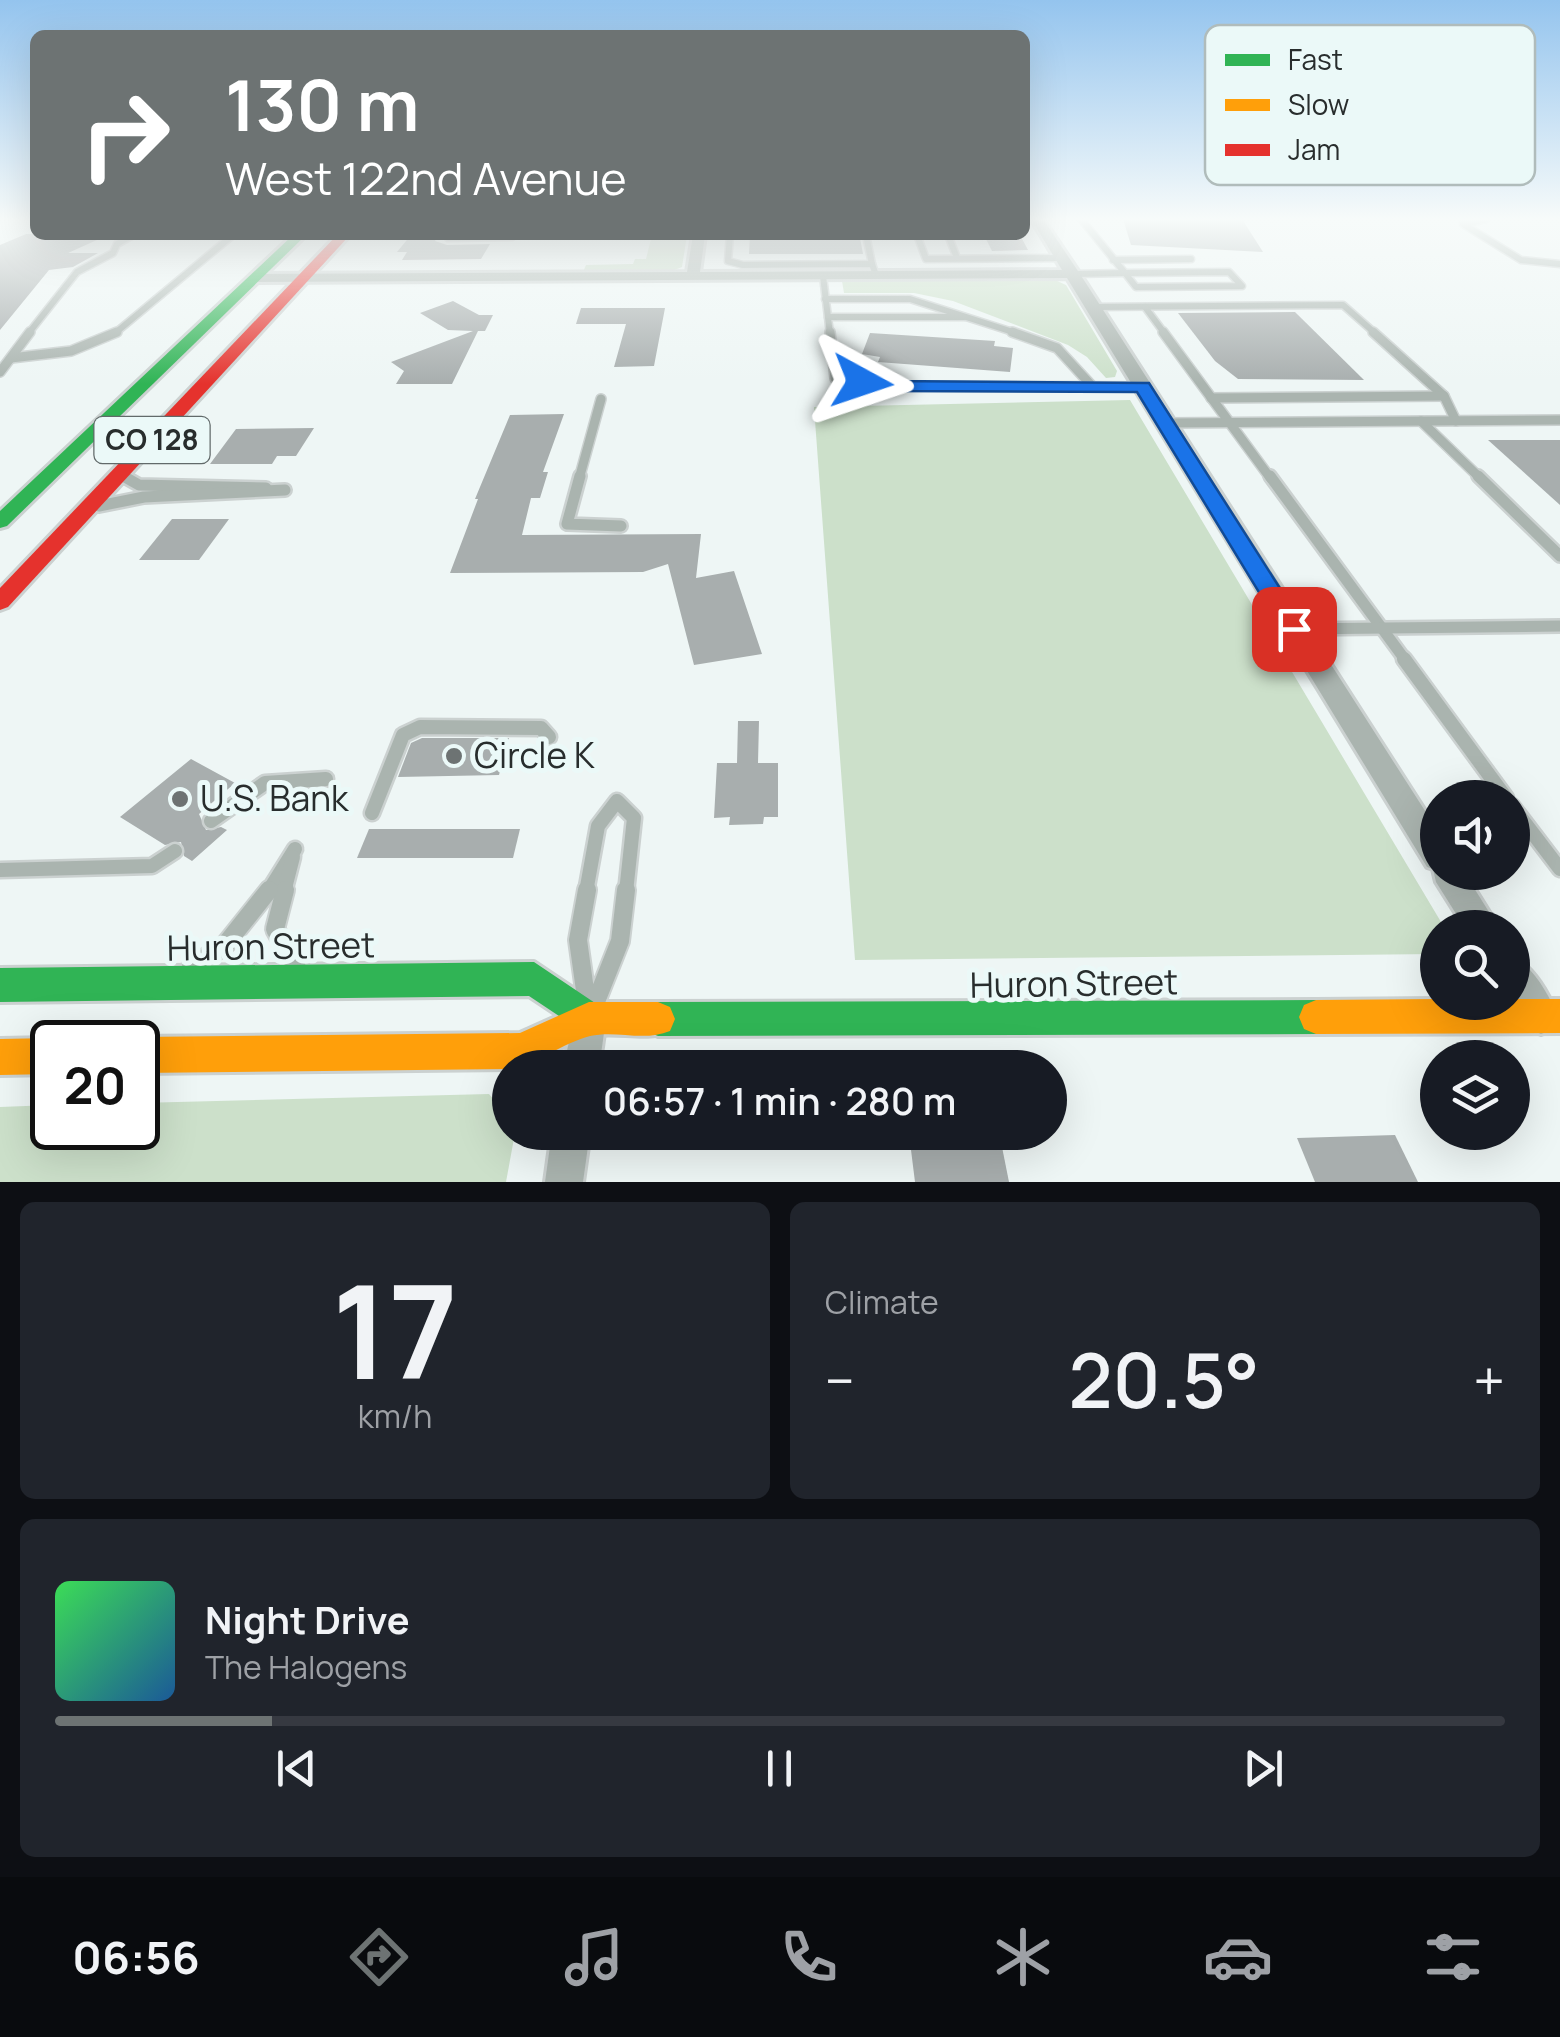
<!DOCTYPE html>
<html lang="en">
<head>
<meta charset="utf-8">
<style>
  body { margin:0; font-family:Manrope,sans-serif; background:#20242c; color:#f1f3f6; height:100vh; display:flex; flex-direction:column; font-size:38px; white-space:nowrap }
  * { box-sizing:border-box; margin:0 }
  p { font-size:32px; color:#9ea1a6 }
  .icon { flex:none; width:55px; height:55px; fill:none; stroke:currentColor; stroke-width:2; stroke-linecap:round; stroke-linejoin:round }
  .map { position:relative; height:1182px; overflow:hidden }
  .drawer { display:flex; flex-direction:column; gap:20px; padding:20px; background:#0d0f14; flex:1 }
  .drawer>* { flex:none }
  .top-card { position:absolute; left:30px; top:30px; width:1000px; height:210px; border-radius:15px; box-shadow:0 10px 40px #0002; background:#6d7373; color:#fff; overflow:hidden }
  .tools { position:absolute; left:1420px; top:780px; display:grid; gap:20px }
  .tools a { display:grid; place-items:center; width:110px; height:110px; border-radius:50%; background:#171b24; box-shadow:0 10px 40px #0002; font-size:50px }
  .speed { position:absolute; left:30px; top:1020px; display:flex; gap:20px; font-size:50px; font-weight:700; text-align:center }
  .speed>* { display:grid; place-content:center; width:130px; height:130px; border-radius:50%; background:#171b24; box-shadow:0 10px 40px #0002; line-height:1 }
  .speed .limit { border:5px solid #111; border-radius:15px; background:#fff; color:#111 }
  .pin { position:absolute; display:grid; place-items:center; width:85px; height:85px; color:#fff; margin:-42px; border-radius:20px; box-shadow:0 5px 15px #0006 }
  .me { position:absolute; width:110px; margin:-55px; rotate:95deg; stroke-linejoin:round; filter:drop-shadow(0 0 8px #0008) }
  .turn { display:flex; align-items:center; gap:35px; height:210px; padding:0 30px; font-size:45px }
  .turn .icon { width:130px; height:130px; stroke-width:2.5 }
  .turn b { display:block; font-size:70px; line-height:85px }
  .big { font-size:75px; font-weight:600; line-height:1.1 }
  .drawer .card { flex:1; display:flex; flex-direction:column; justify-content:center; gap:15px; min-width:0; padding:0 35px; border-radius:15px; background:#20242c }
  .drawer .dial { align-items:center; gap:0 }
  .dial b { font-size:130px; line-height:1 }
  .song { display:flex; align-items:center; gap:30px }
  .cover { width:120px; height:120px; border-radius:15px; background:linear-gradient(135deg,hsl(130 70% 55%),hsl(210 70% 35%)) }
  .played { height:10px; border-radius:5px; background:linear-gradient(90deg,#6d7373 15%,#363941 15%) }
  .keys { display:flex; justify-content:space-around; direction:ltr }
  .heat { display:flex; justify-content:space-between; align-items:center; font-size:55px; direction:ltr }
  .drawer .tiles { flex:1; display:grid; gap:20px; grid-template-columns:1fr 1fr }
  .card:last-child { grid-column:span 2 }
  .trip { position:absolute; left:492px; top:1050px; width:575px; height:100px; border-radius:50px; background:#171b24; box-shadow:0 10px 40px #0002; font-weight:600; line-height:100px; text-align:center }
  .menu { display:flex; height:160px; justify-content:space-around; align-items:center; background:#090b0e; color:#9ea1a6 }
  .menu .icon { width:70px; height:70px }
  .menu .selected { color:#6d7373 }
  .menu b { font-size:45px; color:#f1f3f6 }
  .map>svg:first-child { display:block }
</style>
</head>
<body>
<div class="map">
<svg width="1560" height="1182" viewBox="0 0 1560 1182">
  <rect width="100%" height="100%" fill="#eef6f5"/>
  <!-- green -->
  <g fill="#cce0ca">
    <path d="M658,235H687L682,267L672,271L583,272L586,265L633,264L635,259H646L651,239Z"/>
    <path d="M1055,280L1066,285L1117,371L1115,377L1106,378L1087,357L1068,345L953,301L914,293H844L842,281Z"/>
    <path d="M1130,400L1444,927L1438,928L1437,954L855,960L814,407Z"/>
    <path d="M489,1094L510,1119V1132L515,1133L506,1182H0V1107L52,1105V1128H138V1103Z"/>
  </g>
  <!-- building -->
  <g fill="#a8aeae">
    <path d="M1123,219H1242L1263,252L1131,245Z"/>
    <path d="M26,234L108,235L68,253H98L73,267L49,270L0,330V245Z"/>
    <path d="M411,235H439L435,241L447,245L490,244L481,259L402,260L407,252H397Z"/>
    <path d="M750,235L860,238L863,254H749Z"/>
    <path d="M984,235H1020L1028,250L992,251Z"/>
    <path d="M453,301L479,315H493L485,331H478L452,384H396L404,371L391,362L473,331L448,330L420,313Z"/>
    <path d="M581,308H665L654,366L614,367L626,324H576Z"/>
    <path d="M1295,312L1364,380L1238,379L1215,361L1178,313Z"/>
    <path d="M870,333L995,341L994,346L1013,348L1010,372L878,362L880,357L862,354Z"/>
    <path d="M564,414L543,472H548L540,498H531L522,535L701,534L696,578L734,571L762,654L694,665L668,564L643,572L450,573L478,499H475L510,415Z"/>
    <path d="M314,428L296,456H277L272,464H210L236,429Z"/>
    <path d="M1488,440H1560V505Z"/>
    <path d="M172,519H229L199,560H139Z"/>
    <path d="M738,721H759L758,763H778V817H764L763,824L729,825L730,817L714,818L717,763H737Z"/>
    <path d="M422,738H509L499,775L398,777L411,743Z"/>
    <path d="M191,759L235,783L199,814L206,830L221,827L227,830L192,861L184,856L181,842L165,845L120,817Z"/>
    <path d="M369,829H520L513,858H357Z"/>
    <path d="M1395,1135L1418,1182H1315L1297,1138Z"/>
    <path d="M1002,1147L1009,1182H915L911,1150Z"/>
  </g>
  <g fill="none" stroke-linecap="round" stroke-linejoin="round">
    <!-- lane-far4 casing -->
    <g stroke="#cbd1d0" stroke-width="9">
      <g id="lane-far4">
        <path d="M1081,219L1125,273"/>
        <path d="M1486,219L1463,224L1521,260L1560,264"/>
        <path d="M451,235L448,238L512,237"/>
        <path d="M730,235L728,261L743,265L872,264L876,275"/>
        <path d="M866,235L872,264"/>
        <path d="M917,235L926,259L1062,258"/>
        <path d="M948,235L957,258"/>
        <path d="M1113,260L1191,259"/>
        <path d="M1229,272L1242,286L1136,287L1125,273Z"/>
        <path d="M1073,274L1125,273"/>
        <path d="M823,276L830,334"/>
        <path d="M825,299H910L1019,334"/>
        <path d="M1093,307L1343,305L1376,334"/>
        <path d="M1145,307L1165,334"/>
        <path d="M828,317H964"/>
        <path d="M28,334L77,272L113,253L117,244L133,235"/>
        <path d="M114,334L233,235"/>
      </g>
    </g>
    <!-- lane-far3 casing -->
    <g stroke="#cbd1d0" stroke-width="12">
      <g id="lane-far3">
        <path d="M830,332L835,378L889,386L1142,387"/>
        <path d="M1012,332L1057,348L1092,386"/>
        <path d="M1163,332L1271,479"/>
        <path d="M1373,332L1444,396L1456,421"/>
        <path d="M11,358L71,351L117,332"/>
        <path d="M0,372L30,332"/>
        <path d="M1211,398L1444,396"/>
        <path d="M1421,421L1481,479"/>
        <path d="M1166,423L1560,420"/>
        <path d="M119,474L128,479"/>
        <path d="M579,479L601,399"/>
      </g>
    </g>
    <!-- lane-far2 casing -->
    <g stroke="#cbd1d0" stroke-width="16">
      <g id="lane-far2">
        <path d="M123,476L139,485L266,488"/>
        <path d="M580,476L567,524L621,526"/>
        <path d="M1270,476L1406,661"/>
        <path d="M1478,476L1560,556"/>
        <path d="M99,506L144,497L285,490"/>
        <path d="M1294,629L1560,626"/>
      </g>
    </g>
    <!-- lane-far1 casing -->
    <g stroke="#cbd1d0" stroke-width="19">
      <g id="lane-far1">
        <path d="M1404,659L1506,798"/>
        <path d="M1512,806L1560,869"/>
        <path d="M372,813L403,735L420,727L541,728L549,737"/>
        <path d="M211,821L265,783L326,779"/>
        <path d="M0,870L152,866L175,851"/>
        <path d="M268,892L295,849"/>
        <path d="M284,892L293,857"/>
        <path d="M586,892L598,826L617,801L634,818L626,892"/>
      </g>
    </g>
    <!-- lane casing -->
    <g stroke="#cbd1d0" stroke-width="22">
      <g id="lane">
        <path d="M285,890L275,929L298,970"/>
        <path d="M587,890L578,940L589,1019L620,941L626,890"/>
        <path d="M191,967L225,945L269,890"/>
      </g>
    </g>
    <!-- street casing -->
    <g stroke="#cbd1d0" stroke-width="6">
      <g id="street">
        <path d="M1031,219H1043L1080,274L1438,831V872H1464L1499,928H1465L1436,882L1433,869L1427,867L1067,278L255,282L248,278L255,274L687,272L693,235H705L700,272L1062,270Z"/>
        <path d="M1512,957C1533,965 1550,997 1558,1017L1553,1029L1541,1034C1508,1021 1512,987 1512,957Z"/>
        <path d="M589,1002L601,1007L606,1019L599,1068H563L577,1007Z"/>
        <path d="M552,1132H590L583,1182H545Z"/>
      </g>
    </g>
    <!-- fast casing -->
    <g stroke="#cbd1d0" stroke-width="6">
      <g id="fast">
        <path d="M293,235H306L7,526L0,528V511Z"/>
        <path d="M534,962L601,1007L606,1019L601,1031L589,1036L529,996L0,1002V968Z"/>
        <path d="M1316,1000L1328,1005L1333,1017L1328,1029L1316,1034L658,1036L646,1031L641,1019L646,1007L658,1002Z"/>
      </g>
    </g>
    <!-- slow casing -->
    <g stroke="#cbd1d0" stroke-width="6">
      <g id="slow">
        <path d="M1438,999V1002H1512V999H1560V1033L1316,1034L1304,1029L1299,1017L1304,1005L1316,1000Z"/>
        <path d="M589,1002H658L670,1007L675,1019L670,1031C644,1042 617,1030 590,1036C563,1043 538,1063 510,1069L138,1073V1042H125L138,1037L520,1033Z"/>
        <path d="M52,1038L62,1042H52V1074L0,1075V1039Z"/>
      </g>
    </g>
    <!-- jam casing -->
    <g stroke="#cbd1d0" stroke-width="6">
      <path id="jam" d="M337,235H350L8,607L0,610V588Z"/>
    </g>
    <!-- lane-far4 -->
    <use href="#lane-far4" stroke="#aab4af" stroke-width="6"/>
    <!-- lane-far3 -->
    <use href="#lane-far3" stroke="#aab4af" stroke-width="9"/>
    <!-- lane-far2 -->
    <use href="#lane-far2" stroke="#aab4af" stroke-width="11"/>
    <!-- lane-far1 -->
    <use href="#lane-far1" stroke="#aab4af" stroke-width="14"/>
    <!-- lane -->
    <use href="#lane" stroke="#aab4af" stroke-width="18"/>
    <!-- street -->
    <use href="#street" fill="#aab4af" fill-rule="evenodd"/>
    <!-- fast -->
    <use href="#fast" fill="#30b455" fill-rule="evenodd"/>
    <!-- slow -->
    <use href="#slow" fill="#ff9f0a" fill-rule="evenodd"/>
    <!-- jam -->
    <use href="#jam" fill="#e5322d" fill-rule="evenodd"/>
  </g>
  <!-- sky -->
  <linearGradient id="sky" x2="0" y2="1"><stop stop-color="#94c4ee"/><stop offset="0.57" stop-color="#f7fbfa"/><stop offset="1" stop-color="#f7fbfa" stop-opacity="0"/></linearGradient>
  <rect width="1560" height="384" fill="url(#sky)"/>
  <!-- route -->
  <path fill="#1a73e8" stroke="#114b97" stroke-width="2.5" d="M862,377L889,381L1149,383L1306,629L1294,637L1285,635L1137,392L889,391L856,386V379Z"/>
  <!-- markers -->
  <g fill="#6d7373" stroke="#ebf9f8" stroke-width="4">
    <circle cx="454" cy="756" r="10"/>
    <circle cx="180" cy="799" r="10"/>
  </g>
  <g text-anchor="middle" stroke-width="10" stroke-linejoin="round" paint-order="stroke">
    <!-- shield labels -->
    <rect fill="#ebf9f8" stroke="#626a6a" stroke-width="2.5" x="94.5" y="417" width="115" height="46" rx="8"/>
    <g font-size="28" font-weight="bold" fill="#282d2d">
      <text x="152" y="450">CO 128</text>
    </g>
    <!-- near-poi labels -->
    <g font-size="35" fill="#282d2d" stroke="#ebf9f8" text-anchor="start">
      <text x="474" y="768">Circle K</text>
      <text x="200" y="811">U.S. Bank</text>
    </g>
    <!-- near-street labels -->
    <g font-size="35" fill="#282d2d" stroke="#ebf9f8">
      <text transform="translate(271 947) rotate(-1)" y="12">Huron Street</text>
      <text transform="translate(1074 984) rotate(-1)" y="12">Huron Street</text>
    </g>
  </g>
  <!-- legend -->
  <rect x="1205" y="25" width="330" height="160" rx="15" fill="#ebf9f8" stroke="#b0bcbb" stroke-width="2.5"/>
  <rect x="1225" y="54" width="45" height="12" fill="#30b455"/>
  <rect x="1225" y="99" width="45" height="12" fill="#ff9f0a"/>
  <rect x="1225" y="144" width="45" height="12" fill="#e5322d"/>
  <g font-size="28" fill="#282d2d">
    <text x="1288" y="70">Fast</text>
    <text x="1288" y="115">Slow</text>
    <text x="1288" y="160">Jam</text>
  </g>
</svg>
<div class="tools">
<a><svg class="icon" aria-label="sound" viewBox="0 0 24 24"><path d="M4 9h4l5-4v14l-5-4H4zM17 9q2 3 0 6"/></svg></a>
<a><svg class="icon" aria-label="search" viewBox="0 0 24 24"><circle cx="10" cy="10" r="6"/><path d="M15 15l6 6"/></svg></a>
<a><svg class="icon" aria-label="layers" viewBox="0 0 24 24"><path d="M12 4l9 5-9 5-9-5zM3 14l9 5 9-5"/></svg></a>
</div>
<div class="speed"><div class="limit">20</div></div>
<div class="pin" style="left:1294px;top:629px;background:#d93025"><svg class="icon" aria-label="arrive" viewBox="0 0 24 24"><path d="M6 21V4h12l-3 4 3 4H6"/></svg></div>
<svg class="me" style="left:862px;top:382px" viewBox="-20 -20 40 40"><path d="M0-17L14 15 0 8-14 15z" fill="#1a73e8" stroke="#fff" stroke-width="4"/></svg>
<div class="trip">06:57 · 1 min · 280 m</div>
<div class="top-card">
<div class="turn"><svg class="icon" aria-label="right" viewBox="0 0 24 24"><path d="M7 20v-9h11M14 6l5 5-5 5"/></svg><div><b>130 m</b>West 122nd Avenue</div></div>
</div>
</div>
<section class="drawer">
<div class="tiles">
<div class="card dial"><b>17</b><p>km/h</p></div>
<div class="card"><p>Climate</p>
<div class="heat"><a>−</a><b class="big">20.5°</b><a>+</a></div>
</div>
<div class="card">
<div class="song"><i class="cover"></i><div><b>Night Drive</b><p>The Halogens</p></div></div>
<div class="played"></div>
<div class="keys"><svg class="icon" aria-label="previous" viewBox="0 0 24 24"><path d="M18 5L8 12l10 7zM5 5v14"/></svg><svg class="icon" aria-label="pause" viewBox="0 0 24 24"><path d="M8 5v14M16 5v14"/></svg><svg class="icon" aria-label="next" viewBox="0 0 24 24"><path d="M6 5l10 7-10 7zM19 5v14"/></svg></div>
</div>
</div>
</section>
<nav class="menu">
<b>06:56</b>
<svg class="icon selected" aria-label="directions" viewBox="0 0 24 24"><path d="M12 3l9 9-9 9-9-9zM9 14v-3h6M13 9l2 2-2 2"/></svg>
<svg class="icon" aria-label="music" viewBox="0 0 24 24"><path d="M9 18V5l10-2v13"/><circle cx="6" cy="18" r="3"/><circle cx="16" cy="16" r="3"/></svg>
<svg class="icon" aria-label="phone" viewBox="0 0 24 24"><path d="M5 4h4l2 5-3 2q2 4 5 5l2-3 5 2v4C11 20 4 13 5 4z"/></svg>
<svg class="icon" aria-label="climate" viewBox="0 0 24 24"><path d="M12 3v18M4 7l16 10M4 17L20 7"/></svg>
<svg class="icon" aria-label="car" viewBox="0 0 24 24"><path d="M5 17H2v-5l4-1 3-4h7l3 4 3 1v5h-3M9 17h6M6 11h13"/><circle cx="7" cy="17" r="2"/><circle cx="17" cy="17" r="2"/></svg>
<svg class="icon" aria-label="filters" viewBox="0 0 24 24"><path d="M4 7h16M4 17h16"/><circle cx="9" cy="7" r="2"/><circle cx="15" cy="17" r="2"/></svg>
</nav>
</body>
</html>
